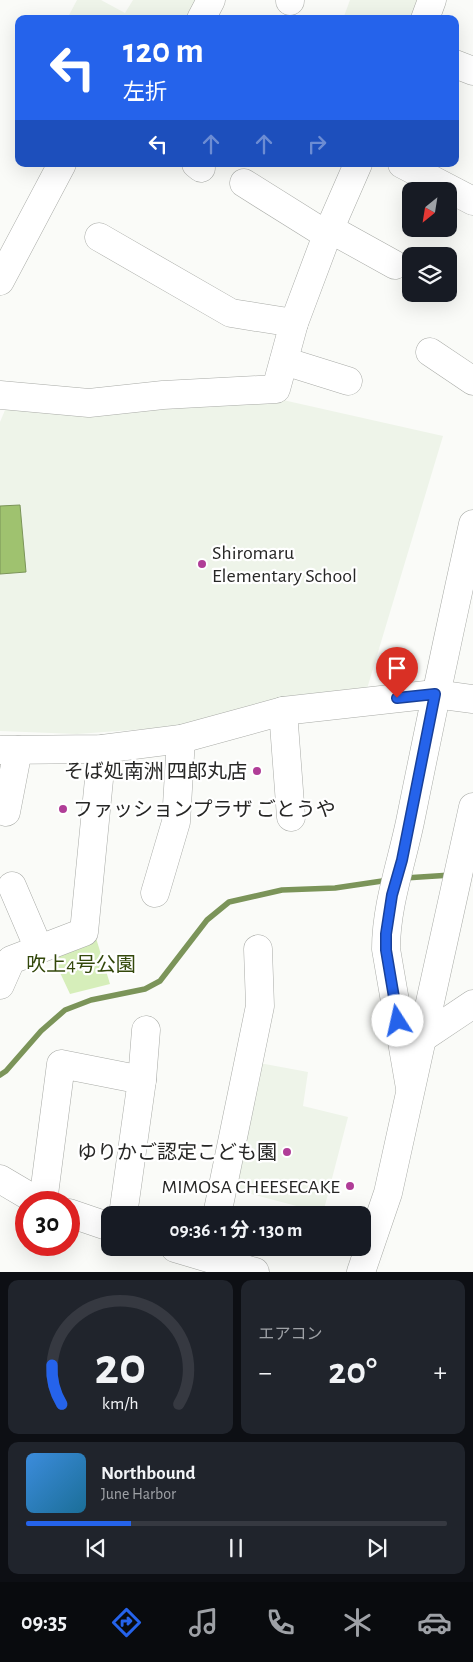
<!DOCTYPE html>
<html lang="ja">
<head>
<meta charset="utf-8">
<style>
  body { margin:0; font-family:"Alegreya Sans","Noto Sans JP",sans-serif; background:#20242c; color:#f1f3f6; height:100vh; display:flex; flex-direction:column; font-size:19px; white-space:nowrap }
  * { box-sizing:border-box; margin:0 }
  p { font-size:16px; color:#9ea1a6 }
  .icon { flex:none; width:28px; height:28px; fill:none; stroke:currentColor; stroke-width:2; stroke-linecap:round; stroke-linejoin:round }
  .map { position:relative; height:1272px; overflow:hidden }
  .panel { display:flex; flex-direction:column; gap:8px; padding:8px; background:#0d0f14; flex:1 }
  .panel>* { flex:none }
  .guide { position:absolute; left:15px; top:15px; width:444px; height:152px; border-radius:10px; box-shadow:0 5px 20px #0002; background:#2563eb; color:#fff; overflow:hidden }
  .needle { width:32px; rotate:210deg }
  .fabs { position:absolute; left:402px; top:182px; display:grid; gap:10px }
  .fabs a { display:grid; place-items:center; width:55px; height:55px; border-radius:10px; background:#171b24; box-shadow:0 5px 20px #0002; font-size:25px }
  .speed { position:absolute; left:15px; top:1191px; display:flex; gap:10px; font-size:25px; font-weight:700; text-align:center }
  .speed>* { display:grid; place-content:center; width:65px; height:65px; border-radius:50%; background:#171b24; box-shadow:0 5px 20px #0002; line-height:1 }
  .speed .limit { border:8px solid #d22; background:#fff; color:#111 }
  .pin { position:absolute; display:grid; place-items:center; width:42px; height:42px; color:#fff; margin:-51px -21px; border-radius:50% 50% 50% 0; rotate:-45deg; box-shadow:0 0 5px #0007 }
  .pin .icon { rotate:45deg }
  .me { position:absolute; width:55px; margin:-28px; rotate:350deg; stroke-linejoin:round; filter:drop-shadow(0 0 4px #0008) }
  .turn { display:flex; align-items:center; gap:18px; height:105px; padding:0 25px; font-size:22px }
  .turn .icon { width:65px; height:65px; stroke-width:2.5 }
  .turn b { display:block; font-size:35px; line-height:42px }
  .lanes { display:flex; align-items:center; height:48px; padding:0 25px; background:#0003; justify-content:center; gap:25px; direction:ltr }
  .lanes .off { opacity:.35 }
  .big { font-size:38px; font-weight:700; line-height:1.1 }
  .panel .card { flex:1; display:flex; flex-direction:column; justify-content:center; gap:8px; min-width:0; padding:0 18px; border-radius:10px; background:#20242c }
  .panel .dial { align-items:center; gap:0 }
  .dial svg { height:130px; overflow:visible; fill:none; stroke:#363941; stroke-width:7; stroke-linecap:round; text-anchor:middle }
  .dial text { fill:#f1f3f6; stroke:none }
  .song { display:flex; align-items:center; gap:15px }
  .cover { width:60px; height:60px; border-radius:8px; background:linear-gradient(135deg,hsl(210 70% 55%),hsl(200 70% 35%)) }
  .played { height:5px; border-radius:2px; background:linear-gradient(90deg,#2563eb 25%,#363941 25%) }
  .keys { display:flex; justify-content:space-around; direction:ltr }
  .heat { display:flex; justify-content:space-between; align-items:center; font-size:28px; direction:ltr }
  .panel .tiles { flex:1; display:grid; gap:8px; grid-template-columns:1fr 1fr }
  .card:last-child { grid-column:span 2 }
  .trip { position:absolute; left:101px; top:1206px; width:270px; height:50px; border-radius:10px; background:#171b24; box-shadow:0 5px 20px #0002; font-weight:700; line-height:50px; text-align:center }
  .tab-bar { display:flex; height:80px; justify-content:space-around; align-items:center; background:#090b0e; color:#9ea1a6 }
  .tab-bar .icon { width:35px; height:35px }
  .tab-bar .current { color:#2563eb }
  .tab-bar b { font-size:22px; color:#f1f3f6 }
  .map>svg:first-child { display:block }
</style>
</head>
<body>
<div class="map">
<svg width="473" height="1272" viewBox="0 0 473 1272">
  <rect width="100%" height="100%" fill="#fafbf8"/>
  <!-- built -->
  <g fill="#eef4e9">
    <path d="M77,0H101L125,13L133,0H195L198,2L188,19H67Z"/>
    <path d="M350,0H427L419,19H343Z"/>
    <path d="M283,400L443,436L366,692L187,726L77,734L0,731V422L8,403Z"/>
    <path d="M254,1062L308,1072L303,1106L348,1117L323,1213L228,1188Z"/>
  </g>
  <!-- green -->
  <path fill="#d6eeba" d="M96,938L110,984L70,994L55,962L61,948Z"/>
  <!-- water -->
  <path fill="#9fc26f" stroke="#7b9459" d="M20,505L26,572L0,574V506Z"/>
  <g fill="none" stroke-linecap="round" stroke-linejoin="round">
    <!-- stream -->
    <g stroke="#7b9459" stroke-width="5.5">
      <path d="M405,878L451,875"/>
      <path d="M0,1075L6,1071L41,1031L65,1010L91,1000L145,989L160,981L207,920L229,902L282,890L335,888L389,880"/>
    </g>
    <!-- minor casing -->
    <g stroke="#a9aba7" stroke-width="29">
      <g id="minor">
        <path d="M290,1V0"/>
        <path d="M201,19L211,0"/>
        <path d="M425,19L432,0"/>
        <path d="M455,64L473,71"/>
        <path d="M196,164L201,168"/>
        <path d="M402,164L473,201"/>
        <path d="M244,183L327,235"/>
        <path d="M330,229L395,265"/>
        <path d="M99,237L231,313L294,323"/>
        <path d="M0,281L62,164"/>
        <path d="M430,352L473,381"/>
        <path d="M284,361L348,381"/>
        <path d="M0,395L89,403L163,395L276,389L294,323L327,235L358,164"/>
        <path d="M283,711L291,817"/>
        <path d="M0,750L102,749L181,739L283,711L435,694L473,699"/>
        <path d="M6,812L18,750"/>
        <path d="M12,886L39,949"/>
        <path d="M155,893L176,822L181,739"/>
        <path d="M0,985L11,960L84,932L102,749"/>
        <path d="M421,1039L473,1004"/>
        <path d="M142,1080L146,1030"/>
        <path d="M410,1088L386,949C386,906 401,865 410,822C430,723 451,623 473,524"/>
        <path d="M0,1179L39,1202"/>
        <path d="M43,1202L61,1064L142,1080L123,1215"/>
        <path d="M69,1213L110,1227"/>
        <path d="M217,1215L260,1006L258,949"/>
        <path d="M175,1248L255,1272"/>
        <path d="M361,1272L388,1193L473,807"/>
      </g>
    </g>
    <!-- minor -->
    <use href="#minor" stroke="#fff" stroke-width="28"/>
  </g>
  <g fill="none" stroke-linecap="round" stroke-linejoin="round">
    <!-- route casing -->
    <g stroke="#184099" stroke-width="12">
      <path id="route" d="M397,698L435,694L402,860L392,895L386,934V950L398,1021"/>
    </g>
    <!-- route -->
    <use href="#route" stroke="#2563eb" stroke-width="9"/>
  </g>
  <!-- markers -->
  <g fill="#b03d97" stroke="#fff" stroke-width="2">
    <circle cx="202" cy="564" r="5"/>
    <circle cx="257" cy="771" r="5"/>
    <circle cx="63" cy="809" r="5"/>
    <circle cx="287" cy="1152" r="5"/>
    <circle cx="350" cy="1186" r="5"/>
  </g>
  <g text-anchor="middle" stroke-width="4.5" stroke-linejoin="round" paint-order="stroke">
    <!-- poi labels -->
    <g font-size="20" fill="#272726" stroke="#fff" text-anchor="end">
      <text x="212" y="559" text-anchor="start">Shiromaru<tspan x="212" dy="23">Elementary School</tspan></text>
      <text x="247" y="778">そば処南洲 四郎丸店</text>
      <text x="73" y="816" text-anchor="start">ファッションプラザ ごとうや</text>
      <text x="277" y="1159">ゆりかご認定こども園</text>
      <text x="340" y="1193">MIMOSA CHEESECAKE</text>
    </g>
    <!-- park labels -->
    <g font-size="20" fill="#33480b" stroke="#fff">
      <text x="81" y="971">吹上4号公園</text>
    </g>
  </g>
</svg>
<div class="fabs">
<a><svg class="needle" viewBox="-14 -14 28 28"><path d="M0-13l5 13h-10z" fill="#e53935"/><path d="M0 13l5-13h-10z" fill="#9ea1a6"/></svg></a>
<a><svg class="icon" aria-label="layers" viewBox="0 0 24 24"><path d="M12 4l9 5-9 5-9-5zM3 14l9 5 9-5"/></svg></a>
</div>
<div class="speed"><div class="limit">30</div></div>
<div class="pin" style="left:397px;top:698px;background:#d93025"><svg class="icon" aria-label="arrive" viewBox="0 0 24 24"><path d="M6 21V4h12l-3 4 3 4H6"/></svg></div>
<svg class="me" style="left:398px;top:1021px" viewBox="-20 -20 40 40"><circle r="19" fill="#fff"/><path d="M0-13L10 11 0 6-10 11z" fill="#2563eb"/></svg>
<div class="trip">09:36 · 1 分 · 130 m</div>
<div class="guide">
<div class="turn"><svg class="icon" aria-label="left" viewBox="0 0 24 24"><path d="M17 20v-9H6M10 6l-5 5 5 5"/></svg><div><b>120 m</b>左折</div></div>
<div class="lanes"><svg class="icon" aria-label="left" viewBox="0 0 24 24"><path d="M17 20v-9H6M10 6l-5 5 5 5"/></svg><svg class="icon off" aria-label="ahead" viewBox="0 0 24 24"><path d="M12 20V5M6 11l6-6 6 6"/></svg><svg class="icon off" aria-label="ahead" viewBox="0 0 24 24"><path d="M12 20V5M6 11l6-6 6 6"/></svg><svg class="icon off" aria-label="right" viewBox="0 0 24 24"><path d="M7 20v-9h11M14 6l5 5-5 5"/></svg></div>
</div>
</div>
<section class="panel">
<div class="tiles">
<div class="card dial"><svg viewBox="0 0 100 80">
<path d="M14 69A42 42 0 1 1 86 69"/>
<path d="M14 69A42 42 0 0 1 8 45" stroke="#2563eb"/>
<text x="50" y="56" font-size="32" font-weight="700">20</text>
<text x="50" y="72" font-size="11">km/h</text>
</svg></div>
<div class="card"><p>エアコン</p>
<div class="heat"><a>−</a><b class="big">20°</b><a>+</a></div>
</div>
<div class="card">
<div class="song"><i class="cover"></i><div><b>Northbound</b><p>June Harbor</p></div></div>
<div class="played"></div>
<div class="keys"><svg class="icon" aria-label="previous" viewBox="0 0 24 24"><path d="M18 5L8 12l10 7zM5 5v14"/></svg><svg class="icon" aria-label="pause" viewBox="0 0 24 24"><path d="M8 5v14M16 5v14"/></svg><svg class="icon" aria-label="next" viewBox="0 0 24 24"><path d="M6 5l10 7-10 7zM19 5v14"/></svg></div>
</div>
</div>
</section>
<nav class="tab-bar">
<b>09:35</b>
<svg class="icon current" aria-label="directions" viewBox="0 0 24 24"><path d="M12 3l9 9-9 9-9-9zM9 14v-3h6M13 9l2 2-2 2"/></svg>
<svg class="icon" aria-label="music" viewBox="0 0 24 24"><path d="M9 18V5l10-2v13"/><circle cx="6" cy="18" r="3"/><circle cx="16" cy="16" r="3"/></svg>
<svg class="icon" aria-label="phone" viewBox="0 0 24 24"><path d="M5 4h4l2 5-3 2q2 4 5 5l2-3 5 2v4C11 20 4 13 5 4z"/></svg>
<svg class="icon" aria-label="climate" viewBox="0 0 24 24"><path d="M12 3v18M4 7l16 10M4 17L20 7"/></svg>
<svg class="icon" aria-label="car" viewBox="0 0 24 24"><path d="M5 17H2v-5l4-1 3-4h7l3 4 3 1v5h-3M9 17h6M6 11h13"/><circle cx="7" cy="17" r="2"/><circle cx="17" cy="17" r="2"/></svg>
</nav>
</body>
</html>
